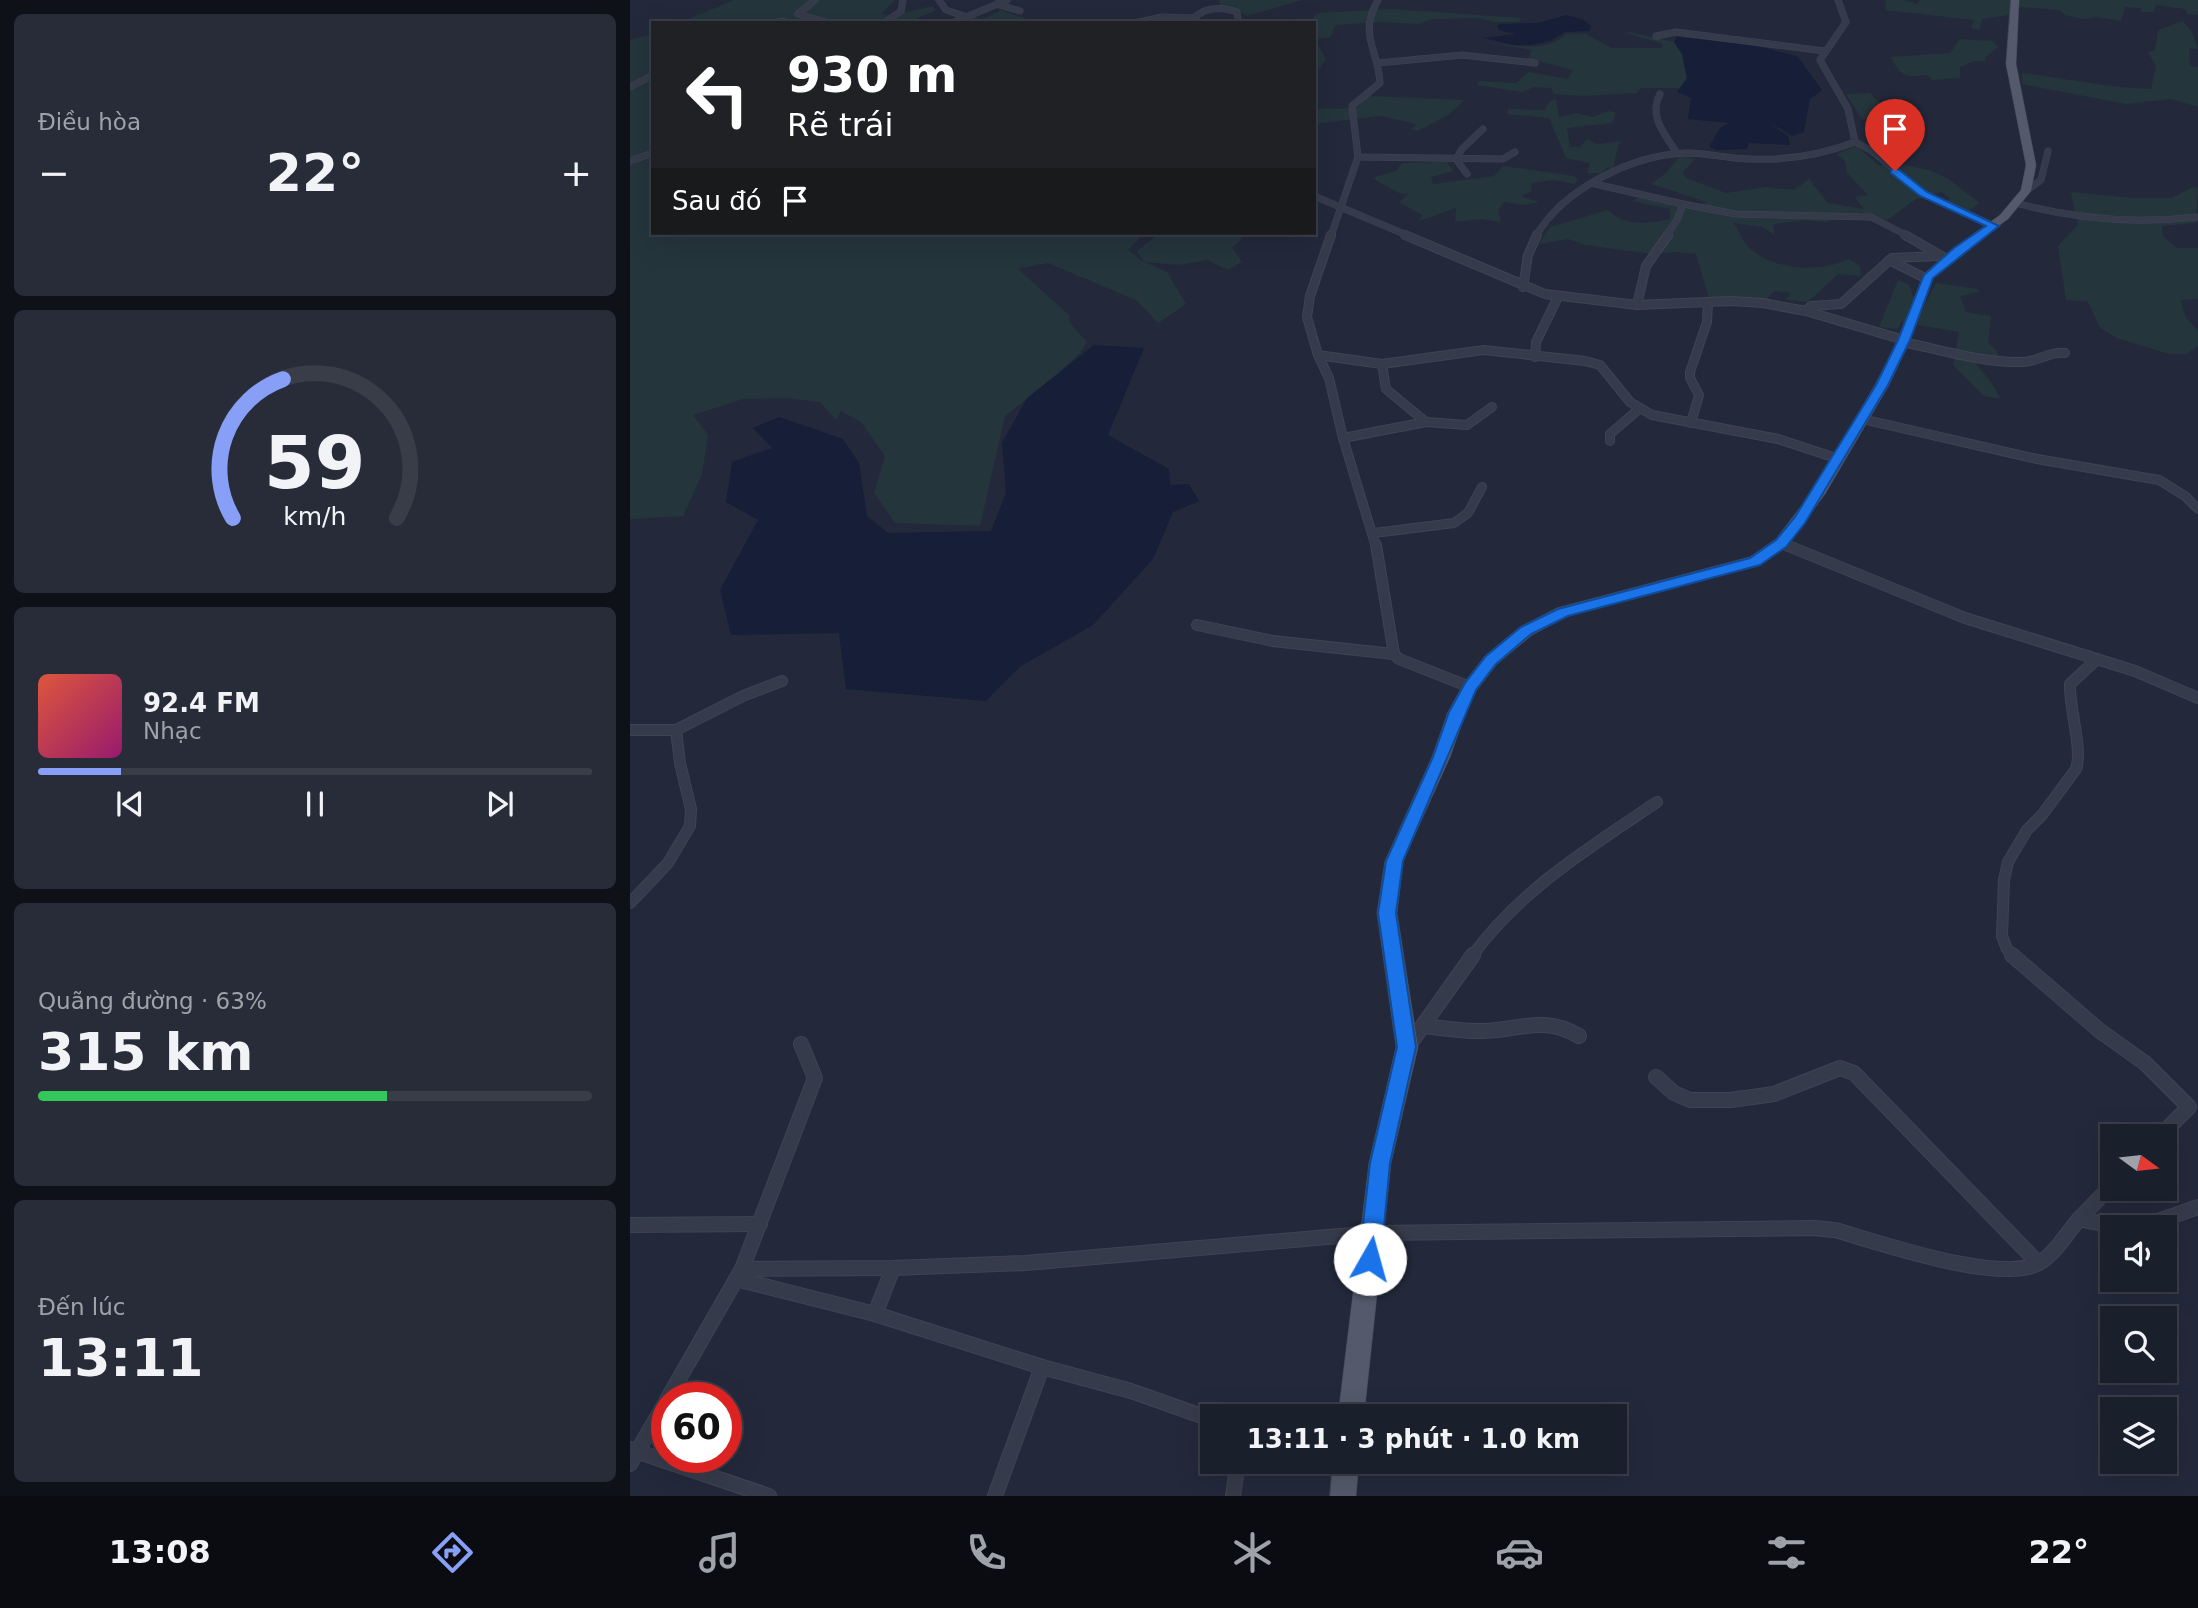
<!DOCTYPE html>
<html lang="vi">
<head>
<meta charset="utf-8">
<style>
  body { margin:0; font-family:"DejaVu Sans",sans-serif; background:#272c38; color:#f1f3f6; height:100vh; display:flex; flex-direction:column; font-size:26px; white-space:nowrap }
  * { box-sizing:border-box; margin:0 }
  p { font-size:23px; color:#9fa2a9 }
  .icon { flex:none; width:38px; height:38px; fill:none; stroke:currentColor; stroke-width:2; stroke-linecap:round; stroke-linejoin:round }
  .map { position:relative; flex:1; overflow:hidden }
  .sheet { display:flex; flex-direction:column; gap:14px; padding:14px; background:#0e1118; width:630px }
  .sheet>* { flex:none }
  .guide { position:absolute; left:21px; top:21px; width:665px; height:214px; border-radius:0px; box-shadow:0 7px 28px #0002,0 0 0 2px #383d48; background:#202124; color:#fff; overflow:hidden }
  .needle { width:46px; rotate:105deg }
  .controls { position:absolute; left:1470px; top:1124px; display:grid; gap:14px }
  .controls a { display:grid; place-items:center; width:77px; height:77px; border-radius:0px; background:#1a1f2c; box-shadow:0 7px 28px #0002,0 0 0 2px #383d48; font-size:35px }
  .speed { position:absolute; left:21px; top:1382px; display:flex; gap:14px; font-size:35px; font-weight:700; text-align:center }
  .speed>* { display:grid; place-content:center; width:91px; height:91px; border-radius:50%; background:#1a1f2c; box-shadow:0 7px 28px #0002,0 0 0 2px #383d48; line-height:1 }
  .speed .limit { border:10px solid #d22; background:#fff; color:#111 }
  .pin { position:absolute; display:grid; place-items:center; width:60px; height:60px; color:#fff; margin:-72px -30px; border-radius:50% 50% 50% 0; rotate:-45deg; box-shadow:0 0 7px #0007 }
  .pin .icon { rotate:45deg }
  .me { position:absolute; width:77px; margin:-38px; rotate:7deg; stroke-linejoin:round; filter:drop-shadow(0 0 5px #0008) }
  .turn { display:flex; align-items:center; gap:24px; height:147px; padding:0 21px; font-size:32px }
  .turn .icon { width:91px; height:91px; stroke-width:2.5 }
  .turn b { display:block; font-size:49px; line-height:60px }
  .then { display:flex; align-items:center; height:66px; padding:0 21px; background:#0003; gap:14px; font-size:26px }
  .big { font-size:52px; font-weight:700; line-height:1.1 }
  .sheet .widget { flex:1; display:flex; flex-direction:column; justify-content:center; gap:10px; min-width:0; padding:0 24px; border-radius:10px; background:#272c38 }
  .sheet .dial { align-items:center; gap:0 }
  .dial svg { height:182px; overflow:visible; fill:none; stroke:#383d48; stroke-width:7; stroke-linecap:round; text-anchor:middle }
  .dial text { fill:#f1f3f6; stroke:none }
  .song { display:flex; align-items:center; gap:21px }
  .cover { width:84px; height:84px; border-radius:10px; background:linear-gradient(135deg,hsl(10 70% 55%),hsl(320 70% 35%)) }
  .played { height:7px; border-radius:4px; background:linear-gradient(90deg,#879ff6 15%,#383d48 15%) }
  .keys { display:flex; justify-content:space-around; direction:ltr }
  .heat { display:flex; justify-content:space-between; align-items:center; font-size:38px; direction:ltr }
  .charge { height:10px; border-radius:5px; background:linear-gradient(90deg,#34c759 63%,#383d48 0) }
  .trip { position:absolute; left:570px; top:1404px; width:427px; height:70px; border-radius:0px; background:#1a1f2c; box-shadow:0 7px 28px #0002,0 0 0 2px #383d48; font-weight:700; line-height:70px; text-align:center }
  .tabs { display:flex; height:112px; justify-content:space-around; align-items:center; background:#0a0c12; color:#9fa2a9 }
  .tabs .icon { width:49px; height:49px }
  .tabs .current { color:#879ff6 }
  .tabs b { font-size:32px; color:#f1f3f6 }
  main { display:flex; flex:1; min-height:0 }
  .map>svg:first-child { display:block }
</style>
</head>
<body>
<main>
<section class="sheet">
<div class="widget"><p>Điều hòa</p>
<div class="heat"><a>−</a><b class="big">22°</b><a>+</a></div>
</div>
<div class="widget dial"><svg viewBox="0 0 100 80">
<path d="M14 69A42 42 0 1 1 86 69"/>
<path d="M14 69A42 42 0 0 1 36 8" stroke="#879ff6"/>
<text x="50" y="56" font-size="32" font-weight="700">59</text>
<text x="50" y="72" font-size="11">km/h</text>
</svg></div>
<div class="widget">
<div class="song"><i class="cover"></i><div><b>92.4 FM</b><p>Nhạc</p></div></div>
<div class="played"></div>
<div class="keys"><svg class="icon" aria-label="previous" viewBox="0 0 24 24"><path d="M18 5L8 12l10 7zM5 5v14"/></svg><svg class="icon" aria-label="pause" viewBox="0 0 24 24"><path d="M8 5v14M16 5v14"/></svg><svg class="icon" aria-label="next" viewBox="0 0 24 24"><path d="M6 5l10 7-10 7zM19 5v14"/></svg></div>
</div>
<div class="widget"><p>Quãng đường · 63%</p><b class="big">315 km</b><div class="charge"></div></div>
<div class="widget"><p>Đến lúc</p><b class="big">13:11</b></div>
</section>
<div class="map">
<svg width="1568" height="1496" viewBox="0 0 1568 1496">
  <rect width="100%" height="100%" fill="#23293b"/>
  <!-- green -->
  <g fill="#25353c">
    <path d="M104,0H265L251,14L262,15L303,6L306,10L277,23H49Z"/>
    <path d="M589,0H672L617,16L602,7L590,6Z"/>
    <path d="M1256,0H1274L1287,4L1290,0H1568V15L1557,14L1555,9L1526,5L1524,12H1511V8L1495,7L1491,21L1466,17L1454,19L1435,15L1429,10L1391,7L1379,15L1352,19L1349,30L1341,28L1344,20L1255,10Z"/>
    <path d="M760,9L891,18L889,22H865L848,18L802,19L789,24L751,22L706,25L700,37L685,39L696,59L690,69L684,68V23H665L683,18L687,13Z"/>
    <path d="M371,10L408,23H330L345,17L353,19Z"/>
    <path d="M1553,21L1562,32L1568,49L1559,48L1560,66L1568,67V107L1541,99L1496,104L1392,84V73C1436,78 1477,88 1521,89L1526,66L1518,52L1525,51L1528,30Z"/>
    <path d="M999,32L1044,42L1052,54L1057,78L1050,88H1011L1007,93L953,96L924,94L921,88L904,87L892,92L847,85L849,81L886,83L898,72L938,79L943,70L909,61L895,65L902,50L848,41C876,44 914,55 937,34H956L982,48H1032L1033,44L996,33Z"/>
    <path d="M23,34V233H514L498,250L514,262L507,251L530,233H618L602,248L612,262L598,270L577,260L549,265L515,262L537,272L556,304L528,323L506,300L418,263L388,269L439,315L440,323L457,342L450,353L421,380L375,416L350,526L265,523L244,493L255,456L231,422L211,411L206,420L190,402L157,398L113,399L63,415L78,435L72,474L53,516L0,519V40Z"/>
    <path d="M1330,39L1363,41L1368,47L1355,58V62L1345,61L1330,67V78L1302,80L1298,75C1274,77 1273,78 1260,57L1320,53Z"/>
    <path d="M1240,93L1252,106L1266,105L1295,113H1287L1284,125L1232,119L1216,94Z"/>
    <path d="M739,96L835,100L818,115L788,131L781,129L787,124L750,116L684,124V109L727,108Z"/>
    <path d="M926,100L929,117L946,113L962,117L979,111L986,113L982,123L937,128L940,147H950L957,139L967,144L992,141L988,145L983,169L976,168L972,173H957L960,163L936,158L919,118L877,114L878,109L914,110L920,101Z"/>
    <path d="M1226,146L1249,165L1269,164L1299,170L1317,178L1350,203L1333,215L1311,207L1320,198L1311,192L1286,199L1257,220L1231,212L1196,222L1176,220L1143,224L1145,235L1132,227L1104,223C1108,230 1113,242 1118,247C1144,271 1189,273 1219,259L1230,266L1231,276L1208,274L1178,302L1156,300L1161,293L1144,291L1137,299L1079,298L1066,254L1045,252L1023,254L955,245L938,239L909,244L920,227L978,210C994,227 1019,224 1040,219V209L1002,201L1011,196L1068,209L1077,202L1021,184L1036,173L1050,156L1065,159L1053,172L1056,178L1096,193L1136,187L1164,190L1179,179L1198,203L1234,209L1225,197L1238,195L1217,173L1215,161L1207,154Z"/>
    <path d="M817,162L823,171L801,177L803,184L864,176L873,166L944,176L948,180L945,184L924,180L901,183L902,191L891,196L909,202L895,205L874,202L868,210L871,222L851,219L825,222L826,208L789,221L792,215L769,202L779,194L769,193L742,178L766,171L772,163Z"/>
    <path d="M1564,187L1568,188L1566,223L1532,226L1533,236L1547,248H1568V299L1550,300L1556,318L1568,331V346L1556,354H1539L1487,338L1470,328L1458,302L1436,300L1428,246L1448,225L1441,192L1502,198H1541Z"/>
    <path d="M1268,280L1279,285L1290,314L1306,283L1347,289L1349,292L1330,296L1336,312L1361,316L1358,343L1367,351L1370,363H1345L1361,382L1371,399L1354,396L1323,365L1329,332L1271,322L1268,329L1249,327Z"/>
  </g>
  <!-- water -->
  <g fill="#161e38">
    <path d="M936,15L952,19L961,26L959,31L935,32L920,41L901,45H884L854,38L886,34L869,30L867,26L870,24L908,23Z"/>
    <path d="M1047,37L1123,45L1167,56L1192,90L1180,99L1174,132L1162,136L1138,122L1158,136L1160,145L1119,143L1117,149L1087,150L1079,147L1090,128L1099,123L1058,119L1061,98L1047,92L1057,78L1052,54L1044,42Z"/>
    <path d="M464,345L514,348L478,435L539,469L540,485L559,484L569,501L543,512L523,559L463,625L391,666L356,701L216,689L209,633L101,635L90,590L128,520L96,502L102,462L142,448L123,428L149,417L213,439L229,463L237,516L258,533L361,531L376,493L372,443L397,398Z"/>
  </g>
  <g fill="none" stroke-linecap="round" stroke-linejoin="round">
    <!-- street-far3 casing -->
    <g stroke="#3f4454" stroke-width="7">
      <g id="street-far3">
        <path d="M185,0L168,14L199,23"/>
        <path d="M309,0L316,10L337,17"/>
        <path d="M1208,0L1216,22L1190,60L1218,109L1225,142"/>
        <path d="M366,4L390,11"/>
        <path d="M144,23L153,21"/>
        <path d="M254,23L271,11L273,0"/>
        <path d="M322,23L377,0"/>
        <path d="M505,23L532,17L562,18"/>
        <path d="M559,23C571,8 589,5 607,12L608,20"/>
        <path d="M1026,36L1046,32L1194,51"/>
        <path d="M748,63L832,55L905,63"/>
        <path d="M0,87L23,75"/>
        <path d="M1030,94C1018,116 1035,135 1047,153"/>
        <path d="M1225,142L1242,151L1294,194L1364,226"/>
        <path d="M728,157L873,159L885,152"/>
        <path d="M0,161L23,153"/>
        <path d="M837,174L826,159L832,149L853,129"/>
        <path d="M965,184L1053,204"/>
        <path d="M1396,191L1411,180L1418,151"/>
        <path d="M684,196L779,236"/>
        <path d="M1386,203C1447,220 1505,224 1568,217"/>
        <path d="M701,236L728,157L722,106L750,83C748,48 728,35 748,0"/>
        <path d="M906,236C933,189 1002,155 1056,153C1072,153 1088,156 1104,158C1146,162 1186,157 1225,142"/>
        <path d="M1036,236L1047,220L1053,204L1106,214L1241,217L1278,236"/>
      </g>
    </g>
    <!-- street-far2 casing -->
    <g stroke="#3f4454" stroke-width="10">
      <g id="street-far2">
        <path d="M701,235L680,296L677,317L688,355L699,378L713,438L746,547"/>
        <path d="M775,235L915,294L1007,305L1101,301L1133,303L1176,311L1274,340"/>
        <path d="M1275,235L1317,259"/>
        <path d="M1259,260L1297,279"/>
        <path d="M893,287L898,255L907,235"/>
        <path d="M1007,305L1016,266L1038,235"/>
        <path d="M1176,311L1181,306L1211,304L1262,258L1308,256"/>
        <path d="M1273,342C1312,350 1352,363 1393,362C1408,362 1419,351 1435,353"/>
        <path d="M688,355L752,364L854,350L955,361L970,365L1000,402L1022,415L1148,439L1209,459"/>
        <path d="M905,357L906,342L928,297"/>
        <path d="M752,364L756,389L796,422"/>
        <path d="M1232,419L1407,459L1529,480L1555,496L1568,509"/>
        <path d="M1061,423L1069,395L1060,378V372L1077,322L1078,303"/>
        <path d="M713,438L796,422L837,425L862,407"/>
        <path d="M980,441V434L1009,409"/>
        <path d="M744,533L824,523L838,513L852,487"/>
        <path d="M1151,543L1160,547"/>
      </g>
    </g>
    <!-- street-far1 casing -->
    <g stroke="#3f4454" stroke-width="12">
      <g id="street-far1">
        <path d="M746,545L764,654L769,659L840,687"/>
        <path d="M1156,545L1335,618L1505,671L1568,698"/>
        <path d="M567,625L643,641L764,654"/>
        <path d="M0,730H46L113,696L152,681"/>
        <path d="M0,903L38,863L60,826L61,809L50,763L46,730"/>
        <path d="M842,956C890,890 960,847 1027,802"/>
        <path d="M1384,956L1377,949L1372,936L1374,880L1378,862L1397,830L1412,815L1446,769C1453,749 1439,709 1440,684L1467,659"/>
      </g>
    </g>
    <!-- street casing -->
    <g stroke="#3f4454" stroke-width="16">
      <g id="street">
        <path d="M1382,955L1470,1031L1515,1063L1559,1107L1530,1136"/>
        <path d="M793,1026C813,1028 833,1032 853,1031C891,1030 913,1015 949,1036"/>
        <path d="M779,1045L843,955"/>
        <path d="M1026,1077L1044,1093L1060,1100H1101L1144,1094L1210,1068L1224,1073L1408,1263"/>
        <path d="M1449,1219L1482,1185"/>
        <path d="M0,1225L130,1224"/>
        <path d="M1511,1227L1568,1207"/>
        <path d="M112,1269L263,1268L396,1263L744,1233L1183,1228L1205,1230C1248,1242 1371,1285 1409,1263C1425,1254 1437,1233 1449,1219L1487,1227"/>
        <path d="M106,1279L245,1314L412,1367L501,1391L583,1420"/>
        <path d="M245,1314L263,1268"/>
        <path d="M38,1398L112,1269L185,1078L171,1044"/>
        <path d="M0,1449L139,1496"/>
        <path d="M0,1464L37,1400"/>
        <path d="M365,1496L412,1367"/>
        <path d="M603,1496L608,1461"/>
      </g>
    </g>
    <!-- primary casing -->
    <g stroke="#3f4454" stroke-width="1">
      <g id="primary">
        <path d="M1381,0H1389L1386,64L1406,165L1401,191L1378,219L1332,252L1303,278L1280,340L1259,385L1195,494L1156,547L1130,565L938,616L902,635L867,664L846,691L836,712L820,757L773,861L767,913L788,1047L761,1163L734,1416H708L739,1163L766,1047L747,913L755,861L802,757L818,712L834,683L855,656L890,627L927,608L1120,557L1146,539L1182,492L1245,385L1268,340L1294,274L1324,248L1370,215L1391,190L1396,165L1376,64Z"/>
        <path d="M703,1461H729L726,1496H700Z"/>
      </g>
    </g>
    <!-- street-far3 -->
    <use href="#street-far3" stroke="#363b4b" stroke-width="6"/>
    <!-- street-far2 -->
    <use href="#street-far2" stroke="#363b4b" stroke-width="8"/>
    <!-- street-far1 -->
    <use href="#street-far1" stroke="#363b4b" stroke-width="10"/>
    <!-- street -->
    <use href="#street" stroke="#363b4b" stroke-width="14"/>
    <!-- primary -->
    <use href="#primary" fill="#545a6b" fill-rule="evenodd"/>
  </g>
  <!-- route -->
  <path fill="#1a73e8" stroke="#114b97" stroke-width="2" d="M1261,169H1268L1297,192L1369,226L1303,278L1280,340L1258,385L1175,523L1156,547L1130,565L938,616L901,634L866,664L846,690L773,861L766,913L786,1047L760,1163L751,1259L747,1267L740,1270L732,1267L729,1259L740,1163L767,1047L748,913L756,861L803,757L819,712L835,683L856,656L891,627L928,609L1120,558L1146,540L1165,517L1246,385L1268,340L1294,275L1324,248L1356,226L1290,196L1261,173Z"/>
</svg>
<div class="controls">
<a><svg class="needle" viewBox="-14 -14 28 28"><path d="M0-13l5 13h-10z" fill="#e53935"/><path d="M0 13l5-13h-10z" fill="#9fa2a9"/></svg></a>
<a><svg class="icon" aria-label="sound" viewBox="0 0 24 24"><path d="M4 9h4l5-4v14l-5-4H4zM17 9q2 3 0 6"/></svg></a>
<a><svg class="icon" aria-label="search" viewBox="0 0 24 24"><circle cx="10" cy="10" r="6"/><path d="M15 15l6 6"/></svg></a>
<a><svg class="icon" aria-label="layers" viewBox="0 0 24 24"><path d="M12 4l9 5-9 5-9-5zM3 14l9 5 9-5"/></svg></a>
</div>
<div class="speed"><div class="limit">60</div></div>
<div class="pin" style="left:1265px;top:171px;background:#d93025"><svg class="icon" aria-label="arrive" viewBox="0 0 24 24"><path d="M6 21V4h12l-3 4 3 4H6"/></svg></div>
<svg class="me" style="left:740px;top:1259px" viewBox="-20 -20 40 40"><circle r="19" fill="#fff"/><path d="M0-13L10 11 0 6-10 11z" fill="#1a73e8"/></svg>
<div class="trip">13:11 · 3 phút · 1.0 km</div>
<div class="guide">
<div class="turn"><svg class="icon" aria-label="left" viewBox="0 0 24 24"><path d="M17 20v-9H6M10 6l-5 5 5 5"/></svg><div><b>930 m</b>Rẽ trái</div></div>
<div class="then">Sau đó<svg class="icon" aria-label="arrive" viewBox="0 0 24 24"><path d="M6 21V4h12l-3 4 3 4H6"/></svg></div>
</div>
</div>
</main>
<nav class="tabs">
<b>13:08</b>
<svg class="icon current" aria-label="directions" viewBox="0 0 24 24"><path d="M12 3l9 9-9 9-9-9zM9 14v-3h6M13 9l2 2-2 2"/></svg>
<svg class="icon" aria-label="music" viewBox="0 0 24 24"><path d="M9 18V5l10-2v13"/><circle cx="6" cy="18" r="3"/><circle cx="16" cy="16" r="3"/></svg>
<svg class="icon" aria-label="phone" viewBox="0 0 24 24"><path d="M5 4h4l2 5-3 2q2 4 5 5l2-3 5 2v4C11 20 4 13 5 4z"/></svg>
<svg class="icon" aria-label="climate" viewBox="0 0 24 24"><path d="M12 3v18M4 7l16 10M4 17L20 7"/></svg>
<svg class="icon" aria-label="car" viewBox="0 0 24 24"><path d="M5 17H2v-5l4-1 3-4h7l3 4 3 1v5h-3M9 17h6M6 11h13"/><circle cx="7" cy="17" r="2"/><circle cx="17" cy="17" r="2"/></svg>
<svg class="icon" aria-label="filters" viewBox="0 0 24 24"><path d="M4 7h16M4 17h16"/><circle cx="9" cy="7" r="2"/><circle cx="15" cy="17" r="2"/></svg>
<b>22°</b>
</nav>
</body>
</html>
